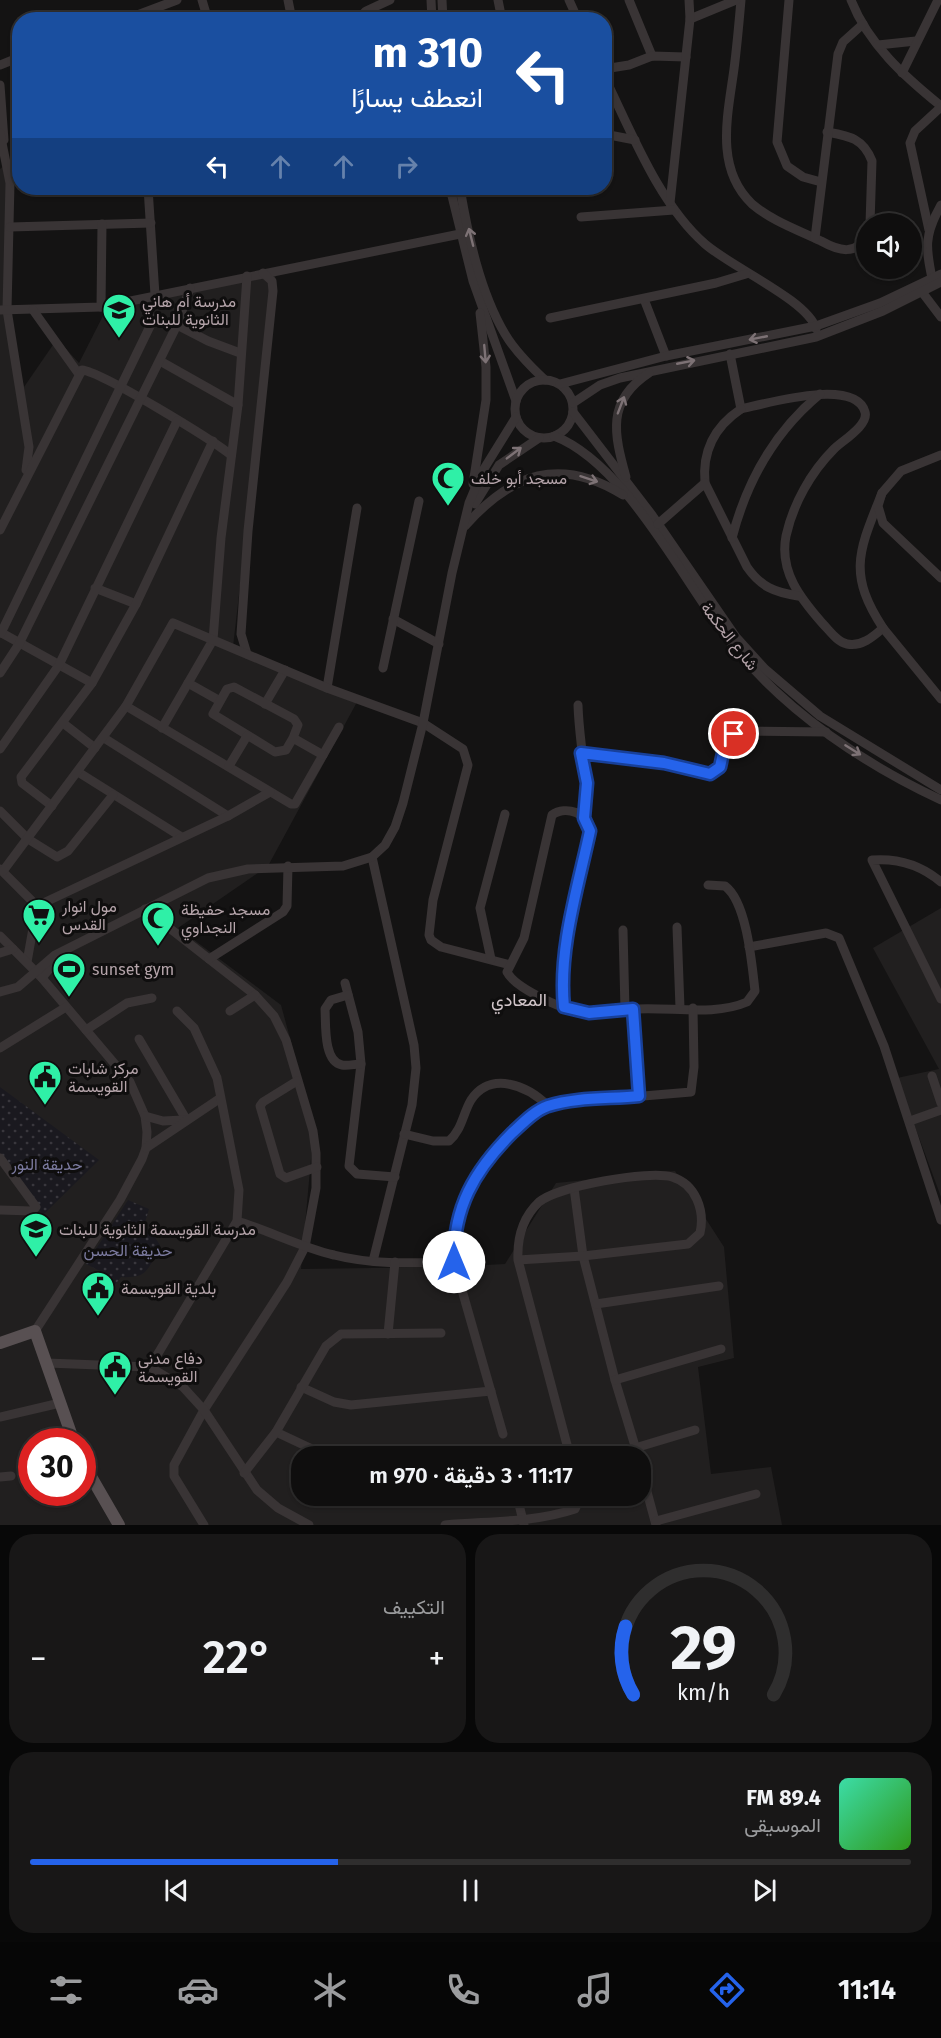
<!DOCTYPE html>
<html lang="ar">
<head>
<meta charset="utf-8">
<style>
  body { margin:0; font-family:"Fira Sans",Vazirmatn,sans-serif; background:#181717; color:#f1f3f6; direction:rtl; height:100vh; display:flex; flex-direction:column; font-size:22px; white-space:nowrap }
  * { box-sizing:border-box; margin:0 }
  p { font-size:20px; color:#9b9c9e }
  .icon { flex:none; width:33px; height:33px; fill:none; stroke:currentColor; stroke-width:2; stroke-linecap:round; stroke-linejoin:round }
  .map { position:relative; height:1525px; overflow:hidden; direction:ltr }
  .side { display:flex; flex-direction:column; gap:9px; padding:9px; background:#080808; flex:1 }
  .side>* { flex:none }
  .banner { position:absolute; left:12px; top:12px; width:600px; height:183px; border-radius:24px; box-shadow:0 2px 4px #0004,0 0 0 2px #2f2e2e; direction:rtl; background:#1a4fa0; color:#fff; overflow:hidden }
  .tools { position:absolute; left:856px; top:213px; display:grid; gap:12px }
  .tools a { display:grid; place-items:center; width:66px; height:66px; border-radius:50%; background:#0f0e0e; box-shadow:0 2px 4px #0004,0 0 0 2px #2f2e2e; font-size:30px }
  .speed { position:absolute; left:18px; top:1428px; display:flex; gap:12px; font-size:30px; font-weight:700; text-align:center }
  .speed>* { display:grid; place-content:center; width:78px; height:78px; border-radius:50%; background:#0f0e0e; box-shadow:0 2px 4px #0004,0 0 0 2px #2f2e2e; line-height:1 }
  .speed .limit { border:9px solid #d22; background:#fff; color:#111 }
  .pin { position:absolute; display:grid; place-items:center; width:51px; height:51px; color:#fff; margin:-26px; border:3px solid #fff; border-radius:50%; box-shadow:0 2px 6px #0007 }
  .me { position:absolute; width:66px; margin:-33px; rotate:0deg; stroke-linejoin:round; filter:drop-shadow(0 0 4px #0008) }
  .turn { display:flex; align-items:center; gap:21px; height:126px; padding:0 30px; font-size:27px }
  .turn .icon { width:78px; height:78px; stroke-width:2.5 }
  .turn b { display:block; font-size:42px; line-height:51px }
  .lanes { display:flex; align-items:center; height:57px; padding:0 30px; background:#0003; justify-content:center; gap:30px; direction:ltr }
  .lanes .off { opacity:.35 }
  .big { font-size:45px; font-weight:600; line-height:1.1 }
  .side .card { flex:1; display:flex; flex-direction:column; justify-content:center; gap:9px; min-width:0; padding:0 21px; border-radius:24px; background:#181717 }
  .side .dial { align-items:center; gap:0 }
  .dial svg { height:156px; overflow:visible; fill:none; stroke:#2f2e2e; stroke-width:7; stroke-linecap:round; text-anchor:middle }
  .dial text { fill:#f1f3f6; stroke:none }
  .song { display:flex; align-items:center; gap:18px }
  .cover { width:72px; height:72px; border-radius:9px; background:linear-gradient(135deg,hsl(160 70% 55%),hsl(110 70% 35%)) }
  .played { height:6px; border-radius:3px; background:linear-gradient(90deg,#2563eb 35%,#2f2e2e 35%) }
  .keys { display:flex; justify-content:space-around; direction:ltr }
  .heat { display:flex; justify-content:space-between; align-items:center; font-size:33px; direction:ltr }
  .side .tiles { flex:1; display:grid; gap:9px; grid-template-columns:1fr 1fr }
  .card:last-child { grid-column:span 2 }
  .trip { position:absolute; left:291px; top:1446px; width:360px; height:60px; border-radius:24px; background:#0f0e0e; box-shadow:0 2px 4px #0004,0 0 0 2px #2f2e2e; font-weight:600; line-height:60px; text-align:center; direction:rtl }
  .tabs { display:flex; height:96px; justify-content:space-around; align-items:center; background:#060606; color:#9b9c9e }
  .tabs .icon { width:42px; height:42px }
  .tabs .selected { color:#2563eb }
  .tabs b { font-size:27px; color:#f1f3f6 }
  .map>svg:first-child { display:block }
</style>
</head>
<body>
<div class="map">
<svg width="941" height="1525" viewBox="0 0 941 1525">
  <defs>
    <pattern id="park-dots" width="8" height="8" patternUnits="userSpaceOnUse" patternTransform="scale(1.5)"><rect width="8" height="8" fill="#1a191f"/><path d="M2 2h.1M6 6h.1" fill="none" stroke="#39373d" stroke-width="1.8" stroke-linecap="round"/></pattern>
  </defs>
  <rect width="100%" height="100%" fill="#141313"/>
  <!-- built -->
  <g fill="#211f1f" fill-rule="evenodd">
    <path d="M7,163L10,327L24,387L57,339L79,363L107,308L276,271L233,647L357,702L268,866L178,928L281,1005L314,1126L301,1269L447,1267L505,1264L556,1183L675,1171L724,1247L734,1358L698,1367L711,1474L771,1467L782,1525H0V169ZM32,1442H82V1492H32ZM302,1456H640V1496H302Z"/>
    <path d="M941,908V1197L897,1078L939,1069L873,948Z"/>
  </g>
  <!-- park -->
  <g fill="url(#park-dots)">
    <path d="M0,1087L99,1160L43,1215L0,1156Z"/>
    <path d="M128,1200L149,1209L143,1229L154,1236L160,1245C149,1268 148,1279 121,1277L114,1286L101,1279L104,1273L86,1264Z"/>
  </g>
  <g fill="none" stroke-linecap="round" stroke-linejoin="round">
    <!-- minor -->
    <g stroke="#393435" stroke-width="9">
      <path d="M202,0L208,20"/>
      <path d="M288,0L292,20"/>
      <path d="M431,0L432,20"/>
      <path d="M442,0L443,20"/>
      <path d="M498,0L502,20"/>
      <path d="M569,0L578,20"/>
      <path d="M629,0L652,56"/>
      <path d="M741,0C739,23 737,46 734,69C728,114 714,168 752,204C772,221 798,230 821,241C839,251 856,256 867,235"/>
      <path d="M789,0L777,142L787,166L803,177L821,182"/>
      <path d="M851,0C868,44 905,77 941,106"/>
      <path d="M690,19L736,0"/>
      <path d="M124,20L177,0"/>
      <path d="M336,20L360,16"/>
      <path d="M357,20L366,11L390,0"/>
      <path d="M878,45L916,41"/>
      <path d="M0,65L20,57"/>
      <path d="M604,69L629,65L652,56L686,57"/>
      <path d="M902,73L938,0"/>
      <path d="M604,76C631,131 659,204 705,244C731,267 809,301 816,329"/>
      <path d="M0,85L4,140"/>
      <path d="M827,132C849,136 863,138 872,161L870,224"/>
      <path d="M0,133L10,183L7,310L29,447L26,470"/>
      <path d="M604,134L635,140"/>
      <path d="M148,188L155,295"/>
      <path d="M450,188L473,281L516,401"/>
      <path d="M460,188C468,235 480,292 505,334C515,351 530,366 545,380"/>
      <path d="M670,203L690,19L689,0"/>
      <path d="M581,217L674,210"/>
      <path d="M10,227L151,223"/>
      <path d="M929,230L910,143L915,131L941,107"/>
      <path d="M815,238L838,54L843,42L863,24"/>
      <path d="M933,283C926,249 923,237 941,205"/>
      <path d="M919,288L941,317"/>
      <path d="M644,299L666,356"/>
      <path d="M101,307L102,224"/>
      <path d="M0,310L101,307L460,234"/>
      <path d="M33,310L78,373"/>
      <path d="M550,318L716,283L746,274"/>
      <path d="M177,325L208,341L240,353"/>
      <path d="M730,354L741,409C765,404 855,377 865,412C869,425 842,441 834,449C811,472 793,504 786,536C779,572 801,599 823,624C830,631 837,642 847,644C861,647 873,637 883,628C847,573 859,551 882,493"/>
      <path d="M160,361L238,405"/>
      <circle cx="544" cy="409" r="29"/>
      <path d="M560,384L666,356L816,326L880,303L941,274"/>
      <path d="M573,403L600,385L620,378L816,337L883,311L941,282"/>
      <path d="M573,412L652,515L736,637L765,669L820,716L941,790"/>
      <path d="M554,436C628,464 686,588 736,649C789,714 866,765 941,800"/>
      <path d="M941,455L901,471L882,493L878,506L883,523L941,578"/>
      <path d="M626,477C614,434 606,401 649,373"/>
      <path d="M705,483C702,451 714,427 741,409"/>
      <path d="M473,484L486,400V367L480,313"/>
      <path d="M475,504L499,465L539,438"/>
      <path d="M658,524L705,483L747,567C761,587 774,592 798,596"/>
      <path d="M465,526C512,473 560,456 623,495"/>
      <path d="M0,530L82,370C102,372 211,439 231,455"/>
      <path d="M732,538C747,480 774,432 820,394"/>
      <path d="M95,588L136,604"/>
      <path d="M393,619L439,644"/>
      <path d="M883,628L941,699"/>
      <path d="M0,632L92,683"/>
      <path d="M1,633L154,318"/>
      <path d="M247,654L241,634L248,531L273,291L272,281L263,273"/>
      <path d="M383,668L419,501"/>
      <path d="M0,673L19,644L177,325L190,288"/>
      <path d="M188,683L220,701"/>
      <path d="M327,688L357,508"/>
      <path d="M265,704L285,670"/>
      <path d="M578,705C579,743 589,780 583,818"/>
      <path d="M126,706L291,804H295L339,727"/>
      <path d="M63,723L95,748"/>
      <path d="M162,728L213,640L221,538L238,405L247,276"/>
      <path d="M104,738L228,816"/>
      <path d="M293,738L286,750L275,752L213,714L227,689L234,687L294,719L298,725L293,738L323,755"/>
      <path d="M0,749L59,665L177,421"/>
      <path d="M581,753L664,763L710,774L718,770L727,740L739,731L826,732"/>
      <path d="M229,766L247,736"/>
      <path d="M78,772L180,836"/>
      <path d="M52,806L22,783L21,777L92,683L136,604L213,441"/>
      <path d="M0,811L28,839L57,857L68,851L113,795"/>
      <path d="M372,857L414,1045L416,1068L412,1105L373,1261"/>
      <path d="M0,869L37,906L27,962"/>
      <path d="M3,871L126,706L173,623L327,688L423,723L463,749L468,765L433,900L429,935L431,940L441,947L510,965"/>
      <path d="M941,882C921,865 898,858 872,860L941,999"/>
      <path d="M37,906L228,816L270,792"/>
      <path d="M145,909L255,995L274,1016L286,1040L313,1131L316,1153V1188L305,1247L287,1282L204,1410L174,1465V1476L204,1525"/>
      <path d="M677,927L680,1008"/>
      <path d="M623,930L625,1010"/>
      <path d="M0,936L42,978L130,1082L145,1116L147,1132L146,1148L142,1159L120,1200L35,1331"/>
      <path d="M749,947L826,933L839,938L884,1046L941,1220"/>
      <path d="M0,953L13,949"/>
      <path d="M209,959L283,912L287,906L288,866"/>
      <path d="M491,959L480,908L505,814"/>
      <path d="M42,978L62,953"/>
      <path d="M345,983L358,1032L361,1064L349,1166L357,1174L395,1177"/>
      <path d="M0,992L18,987L55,955L208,878L248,869L343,866L372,857L385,845L395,827L403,803L423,723L452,573L469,503L482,472L516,417"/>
      <path d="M348,995L331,1000L325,1009C326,1023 323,1062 342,1065C348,1066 355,1064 361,1064"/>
      <path d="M564,1007C558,950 577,887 590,831C589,813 566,805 552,815L524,938L507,972C515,988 560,1008 578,1012C597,1016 618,1010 637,1009C672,1007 715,1016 747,1002L755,991C752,965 747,902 725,886L708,885"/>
      <path d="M633,1009L639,1096"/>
      <path d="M230,1011L255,995"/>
      <path d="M86,1030L127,1003L152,998"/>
      <path d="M139,1039L186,1119"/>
      <path d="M0,1048L66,1007"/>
      <path d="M932,1076L941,1103"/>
      <path d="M297,1081L263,1102L260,1106L280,1174L286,1178L317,1167"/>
      <path d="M145,1116L163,1121L183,1120"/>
      <path d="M910,1121L941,1110"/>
      <path d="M404,1134L433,1141H449C462,1130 463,1113 471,1100C491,1070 528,1086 548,1106"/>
      <path d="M146,1148L219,1099"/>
      <path d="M0,1158L36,1207L32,1211L0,1210"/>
      <path d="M574,1188L583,1256L615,1380L638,1456"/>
      <path d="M237,1221C270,1231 300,1247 334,1255C372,1265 415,1263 454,1262"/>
      <path d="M518,1260L583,1256L688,1244L700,1233C705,1211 696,1184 672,1177C649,1170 558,1186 539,1202C522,1218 517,1238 518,1260L570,1456"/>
      <path d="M596,1304L719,1286"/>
      <path d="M388,1334L395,1262"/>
      <path d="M47,1363L150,1367L183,1387L204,1410L257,1490L278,1508L309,1525"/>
      <path d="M150,1367L237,1221L239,1190L217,1078L194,1028L177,1011"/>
      <path d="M615,1380L721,1349"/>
      <path d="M301,1387L334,1402L351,1405L491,1391"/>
      <path d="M0,1417L60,1403"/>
      <path d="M276,1432L327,1456"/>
      <path d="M503,1434L454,1262V1231L466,1196L490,1156L531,1116L540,1109L560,1103L691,1092L694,1067L693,1008"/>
      <path d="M635,1448L695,1430"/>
      <path d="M640,1466L656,1525"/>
      <path d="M244,1473L276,1432L326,1346L341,1334L441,1333"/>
      <path d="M0,1477L11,1476"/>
      <path d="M517,1496L524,1525"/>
      <path d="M656,1521L756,1494"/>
      <path d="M445,1525C488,1521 533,1523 575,1509L581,1496"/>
    </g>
    <!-- major -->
    <g stroke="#585052" stroke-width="12">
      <path d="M0,1343L35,1331L74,1442"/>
      <path d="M82,1461L119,1525"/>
    </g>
  </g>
  <!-- one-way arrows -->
  <defs><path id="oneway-shaft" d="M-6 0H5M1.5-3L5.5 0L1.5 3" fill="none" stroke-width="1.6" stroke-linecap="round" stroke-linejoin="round" transform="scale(1.5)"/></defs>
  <g stroke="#7d7275">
    <use href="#oneway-shaft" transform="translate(471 237) rotate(-104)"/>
    <use href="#oneway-shaft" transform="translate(758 338) rotate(169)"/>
    <use href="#oneway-shaft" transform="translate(485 354) rotate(85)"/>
    <use href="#oneway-shaft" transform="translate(686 362) rotate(-11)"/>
    <use href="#oneway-shaft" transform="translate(621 405) rotate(-69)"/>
    <use href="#oneway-shaft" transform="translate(514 453) rotate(-37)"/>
    <use href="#oneway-shaft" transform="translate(589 479) rotate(18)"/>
    <use href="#oneway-shaft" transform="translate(853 750) rotate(32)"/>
  </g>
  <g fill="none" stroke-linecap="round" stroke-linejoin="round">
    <!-- route casing -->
    <g stroke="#184099" stroke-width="15">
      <path id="route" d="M454,1262C453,1208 474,1171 512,1133C523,1123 534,1111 548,1106C576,1097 610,1099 639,1096L633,1009L589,1013L564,1007C558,950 578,887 590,831L584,818L587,783L581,753L664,763L710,774L720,767L725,744L734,734"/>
    </g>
    <!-- route -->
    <use href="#route" stroke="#2563eb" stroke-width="10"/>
  </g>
  <!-- icons -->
  <defs>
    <g id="school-pin" transform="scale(1.725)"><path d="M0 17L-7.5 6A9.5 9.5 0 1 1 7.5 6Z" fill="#2ff0a7" stroke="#0f0e0e"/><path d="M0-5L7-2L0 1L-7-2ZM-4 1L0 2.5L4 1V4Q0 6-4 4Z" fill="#111"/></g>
    <g id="mosque-pin" transform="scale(1.725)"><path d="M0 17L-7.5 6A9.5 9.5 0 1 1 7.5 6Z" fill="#2ff0a7" stroke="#0f0e0e"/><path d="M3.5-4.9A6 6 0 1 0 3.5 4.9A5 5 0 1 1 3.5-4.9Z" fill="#111"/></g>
    <g id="supermarket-pin" transform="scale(1.725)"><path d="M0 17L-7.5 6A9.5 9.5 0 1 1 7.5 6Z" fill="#2ff0a7" stroke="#0f0e0e"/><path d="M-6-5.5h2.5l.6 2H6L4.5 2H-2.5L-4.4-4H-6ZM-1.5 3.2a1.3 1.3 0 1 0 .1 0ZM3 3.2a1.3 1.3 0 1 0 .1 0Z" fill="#111"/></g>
    <g id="stadium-pin" transform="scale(1.725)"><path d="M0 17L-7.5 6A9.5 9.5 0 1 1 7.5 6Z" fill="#2ff0a7" stroke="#0f0e0e"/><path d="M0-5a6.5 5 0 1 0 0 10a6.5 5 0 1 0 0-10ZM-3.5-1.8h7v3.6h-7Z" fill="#111"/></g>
    <g id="civic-pin" transform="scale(1.725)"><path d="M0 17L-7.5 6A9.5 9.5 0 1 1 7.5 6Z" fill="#2ff0a7" stroke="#0f0e0e"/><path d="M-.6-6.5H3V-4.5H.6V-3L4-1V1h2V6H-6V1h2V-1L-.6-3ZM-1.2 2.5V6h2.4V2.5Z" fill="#111"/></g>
  </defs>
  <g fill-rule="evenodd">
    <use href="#school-pin" x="119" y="310"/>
    <use href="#mosque-pin" x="448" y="478"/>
    <use href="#supermarket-pin" x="39" y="915"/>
    <use href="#mosque-pin" x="158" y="918"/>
    <use href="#stadium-pin" x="69" y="969"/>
    <use href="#civic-pin" x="45" y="1077"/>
    <use href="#school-pin" x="36" y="1229"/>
    <use href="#civic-pin" x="98" y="1288"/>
    <use href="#civic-pin" x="115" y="1367"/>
  </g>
  <g text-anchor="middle" stroke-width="6" stroke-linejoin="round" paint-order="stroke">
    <!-- poi labels -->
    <g font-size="16" fill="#b5a4aa" stroke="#0f0e0e" text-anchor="start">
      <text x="142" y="307">مدرسة أم هاني<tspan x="142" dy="18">الثانوية للبنات</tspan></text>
      <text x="471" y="484">مسجد أبو خلف</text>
      <text x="62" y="912">مول انوار<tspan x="62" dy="18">القدس</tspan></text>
      <text x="181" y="915">مسجد حفيظة<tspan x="181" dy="18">النجداوي</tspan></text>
      <text x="92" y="975">sunset gym</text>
      <text x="68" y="1074">مركز شابات<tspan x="68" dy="18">القويسمة</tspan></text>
      <text x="59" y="1235">مدرسة القويسمة الثانوية للبنات</text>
      <text x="121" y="1294">بلدية القويسمة</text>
      <text x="138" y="1364">دفاع مدني<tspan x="138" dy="18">القويسمة</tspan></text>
    </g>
    <!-- street labels -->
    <g font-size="16" fill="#b5a4aa" stroke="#0f0e0e">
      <text transform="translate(730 636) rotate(52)" y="6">شارع الحكمة</text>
    </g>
    <!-- park labels -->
    <g font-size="16" fill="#7c7ba0" stroke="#0f0e0e">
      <text x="47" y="1170">حديقة النور</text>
      <text x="128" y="1256">حديقة الحسن</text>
    </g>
    <!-- neighbourhood labels -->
    <g font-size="18" fill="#d1c5c9" stroke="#0f0e0e">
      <text x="519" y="1006">المعادي</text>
    </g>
  </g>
</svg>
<div class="tools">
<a><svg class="icon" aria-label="sound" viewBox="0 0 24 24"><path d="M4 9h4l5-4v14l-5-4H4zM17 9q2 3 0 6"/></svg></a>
</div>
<div class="speed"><div class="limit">30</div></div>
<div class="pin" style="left:734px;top:734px;background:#d93025"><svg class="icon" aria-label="arrive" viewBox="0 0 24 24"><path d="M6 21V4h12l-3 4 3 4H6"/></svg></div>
<svg class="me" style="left:454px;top:1262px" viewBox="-20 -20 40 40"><circle r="19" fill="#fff"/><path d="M0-13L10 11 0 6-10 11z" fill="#2563eb"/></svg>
<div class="trip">11:17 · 3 دقيقة · 970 m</div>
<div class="banner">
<div class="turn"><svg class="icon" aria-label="left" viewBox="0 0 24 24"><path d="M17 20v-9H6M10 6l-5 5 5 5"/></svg><div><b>310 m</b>انعطف يسارًا</div></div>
<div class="lanes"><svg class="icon" aria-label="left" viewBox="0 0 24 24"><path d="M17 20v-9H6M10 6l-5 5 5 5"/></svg><svg class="icon off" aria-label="ahead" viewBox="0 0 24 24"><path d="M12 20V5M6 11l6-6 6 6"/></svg><svg class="icon off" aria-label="ahead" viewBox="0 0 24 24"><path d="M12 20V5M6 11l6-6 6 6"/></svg><svg class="icon off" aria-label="right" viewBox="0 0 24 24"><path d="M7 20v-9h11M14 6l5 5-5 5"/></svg></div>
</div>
</div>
<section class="side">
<div class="tiles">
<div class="card dial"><svg viewBox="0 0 100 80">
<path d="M14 69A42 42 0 1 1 86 69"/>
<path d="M14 69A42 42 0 0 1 10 34" stroke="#2563eb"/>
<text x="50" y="56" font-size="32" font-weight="700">29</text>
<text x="50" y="72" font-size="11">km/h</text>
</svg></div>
<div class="card"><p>التكييف</p>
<div class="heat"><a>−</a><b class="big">22°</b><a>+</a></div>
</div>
<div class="card">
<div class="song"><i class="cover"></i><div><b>89.4 FM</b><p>الموسيقى</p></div></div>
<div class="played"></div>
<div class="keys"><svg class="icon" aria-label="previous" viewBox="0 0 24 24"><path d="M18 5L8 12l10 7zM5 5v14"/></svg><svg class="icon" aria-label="pause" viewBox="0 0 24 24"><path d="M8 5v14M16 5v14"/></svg><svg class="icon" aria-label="next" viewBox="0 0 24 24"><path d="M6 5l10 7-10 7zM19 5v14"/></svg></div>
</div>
</div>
</section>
<nav class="tabs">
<b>11:14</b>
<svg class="icon selected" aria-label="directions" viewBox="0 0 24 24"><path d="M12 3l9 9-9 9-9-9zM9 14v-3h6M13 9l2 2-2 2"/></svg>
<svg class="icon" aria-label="music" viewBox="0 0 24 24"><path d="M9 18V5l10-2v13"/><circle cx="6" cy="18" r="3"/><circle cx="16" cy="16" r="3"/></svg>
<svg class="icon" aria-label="phone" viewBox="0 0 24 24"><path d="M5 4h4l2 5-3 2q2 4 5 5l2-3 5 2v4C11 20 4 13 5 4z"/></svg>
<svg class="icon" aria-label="climate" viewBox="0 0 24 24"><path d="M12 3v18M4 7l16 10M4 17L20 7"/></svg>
<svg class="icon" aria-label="car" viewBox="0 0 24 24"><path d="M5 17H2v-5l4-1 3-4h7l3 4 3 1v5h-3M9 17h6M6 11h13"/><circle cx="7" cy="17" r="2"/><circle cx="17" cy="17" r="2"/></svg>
<svg class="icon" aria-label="filters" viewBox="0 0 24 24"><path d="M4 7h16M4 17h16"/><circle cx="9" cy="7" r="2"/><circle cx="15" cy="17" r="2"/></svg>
</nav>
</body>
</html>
